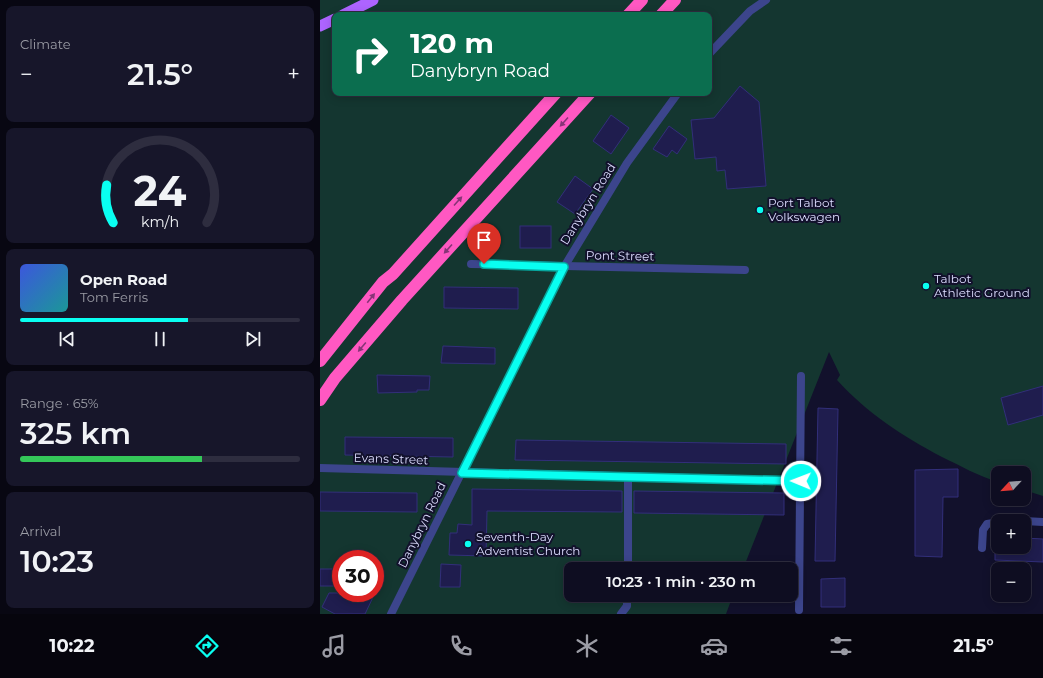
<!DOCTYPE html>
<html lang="en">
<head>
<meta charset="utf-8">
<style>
  body { margin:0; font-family:Montserrat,sans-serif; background:#17162a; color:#f1f3f6; height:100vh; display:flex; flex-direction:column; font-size:15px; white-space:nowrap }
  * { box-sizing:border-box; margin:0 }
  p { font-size:13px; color:#9b9ca5 }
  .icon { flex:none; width:22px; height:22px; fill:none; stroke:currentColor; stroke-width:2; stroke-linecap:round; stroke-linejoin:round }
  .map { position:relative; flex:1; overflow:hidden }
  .sheet { display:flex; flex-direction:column; gap:6px; padding:6px; background:#080712; width:320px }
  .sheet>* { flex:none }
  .hud { position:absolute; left:12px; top:12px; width:380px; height:84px; border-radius:8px; box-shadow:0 2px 10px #0003,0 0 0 1px #2e2d3f; background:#0b6e4f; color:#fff; overflow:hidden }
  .needle { width:26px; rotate:244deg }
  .buttons { position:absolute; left:671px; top:466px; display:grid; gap:8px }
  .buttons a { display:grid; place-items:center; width:40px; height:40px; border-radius:8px; background:#0e0d21; box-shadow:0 2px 10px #0003,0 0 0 1px #2e2d3f; font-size:20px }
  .speed { position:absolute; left:12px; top:550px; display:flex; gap:8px; font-size:20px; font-weight:700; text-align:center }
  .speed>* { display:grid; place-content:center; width:52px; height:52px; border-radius:50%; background:#0e0d21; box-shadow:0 2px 10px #0003,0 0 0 1px #2e2d3f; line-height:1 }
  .speed .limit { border:6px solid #d22; background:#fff; color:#111 }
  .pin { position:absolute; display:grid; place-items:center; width:34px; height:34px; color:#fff; margin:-41px -17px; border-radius:50% 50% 50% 0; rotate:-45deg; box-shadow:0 0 4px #0007 }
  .pin .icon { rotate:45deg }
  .me { position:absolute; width:44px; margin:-22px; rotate:271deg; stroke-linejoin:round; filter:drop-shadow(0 0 3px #0008) }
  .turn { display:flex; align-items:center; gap:14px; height:84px; padding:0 12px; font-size:18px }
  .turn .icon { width:52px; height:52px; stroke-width:2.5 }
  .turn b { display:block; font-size:28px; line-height:34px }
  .big { font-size:30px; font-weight:600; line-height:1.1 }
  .sheet .tile { flex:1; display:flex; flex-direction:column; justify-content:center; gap:6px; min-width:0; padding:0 14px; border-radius:8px; background:#17162a }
  .sheet .dial { align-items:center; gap:0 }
  .dial svg { height:104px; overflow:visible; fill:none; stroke:#2e2d3f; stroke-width:7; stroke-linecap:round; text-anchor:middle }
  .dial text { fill:#f1f3f6; stroke:none }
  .song { display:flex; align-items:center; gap:12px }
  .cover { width:48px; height:48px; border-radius:6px; background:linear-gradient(135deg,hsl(230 70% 55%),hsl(180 70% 35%)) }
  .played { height:4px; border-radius:2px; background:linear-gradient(90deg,#09fff1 60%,#2e2d3f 60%) }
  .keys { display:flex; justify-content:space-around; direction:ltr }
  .heat { display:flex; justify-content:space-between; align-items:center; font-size:22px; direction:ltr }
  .charge { height:6px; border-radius:3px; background:linear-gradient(90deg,#34c759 65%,#2e2d3f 0) }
  .trip { position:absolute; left:244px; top:562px; width:234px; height:40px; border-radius:8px; background:#0e0d21; box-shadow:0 2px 10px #0003,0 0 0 1px #2e2d3f; font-weight:600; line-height:40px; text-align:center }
  .tab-bar { display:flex; height:64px; justify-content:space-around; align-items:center; background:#06050d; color:#9b9ca5 }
  .tab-bar .icon { width:28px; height:28px }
  .tab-bar .current { color:#09fff1 }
  .tab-bar b { font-size:18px; color:#f1f3f6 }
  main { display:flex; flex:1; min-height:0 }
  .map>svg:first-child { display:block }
</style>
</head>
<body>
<main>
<section class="sheet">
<div class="tile"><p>Climate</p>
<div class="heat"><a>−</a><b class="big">21.5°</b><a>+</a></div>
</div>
<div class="tile dial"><svg viewBox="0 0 100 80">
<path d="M14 69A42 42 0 1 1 86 69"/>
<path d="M14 69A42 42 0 0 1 9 40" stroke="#09fff1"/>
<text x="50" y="56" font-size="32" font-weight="700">24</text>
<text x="50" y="72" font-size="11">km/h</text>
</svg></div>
<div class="tile">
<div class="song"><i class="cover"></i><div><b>Open Road</b><p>Tom Ferris</p></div></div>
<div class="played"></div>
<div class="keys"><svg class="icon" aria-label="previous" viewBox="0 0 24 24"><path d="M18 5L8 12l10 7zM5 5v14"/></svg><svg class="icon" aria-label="pause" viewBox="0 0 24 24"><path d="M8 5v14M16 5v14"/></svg><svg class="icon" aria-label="next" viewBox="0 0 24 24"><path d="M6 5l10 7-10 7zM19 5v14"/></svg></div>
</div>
<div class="tile"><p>Range · 65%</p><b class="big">325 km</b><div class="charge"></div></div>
<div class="tile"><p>Arrival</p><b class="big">10:23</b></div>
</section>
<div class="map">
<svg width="723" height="614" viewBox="0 0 723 614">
  <rect width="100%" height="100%" fill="#12112c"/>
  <!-- green -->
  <path fill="#143630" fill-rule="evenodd" d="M0,0H723V496L704,490V473H678V482C658,476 641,466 622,457C581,435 548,414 517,380L520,375L509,352L423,569H251V595H413L406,614H0ZM15,15H389V93H15ZM21,559H55V593H21Z"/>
  <!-- building -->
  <g fill="#1f1d4e" stroke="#322f7a">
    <path d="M420,86L439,102L446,186L407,189L405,170L397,171L396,157L375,159L371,120L394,118Z"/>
    <path d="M291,115L309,128L291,154L273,141Z"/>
    <path d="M349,126L367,139L357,154L352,150L347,157L333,149Z"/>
    <path d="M255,176L273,189L255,214L237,202Z"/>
    <rect x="200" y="226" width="31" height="22"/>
    <path d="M124,287L198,288V309L124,308Z"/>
    <path d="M123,346L175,348V364L121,363Z"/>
    <path d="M57,375L110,376L109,390H97V392L58,393Z"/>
    <path d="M723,386V415L688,425L681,398Z"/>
    <path d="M498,408L518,409L515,561H495Z"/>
    <path d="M25,437L133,438V457L25,455Z"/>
    <path d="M196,440L466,444V464L195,460Z"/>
    <path d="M638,469V497H623L622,557L595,556V470Z"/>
    <path d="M152,489L302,491V512L167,511L166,556L129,555L130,533H137L138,524L152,525Z"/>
    <path d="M314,491L464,493V515L315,513H314Z"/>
    <path d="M0,492L97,493V512L0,511Z"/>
    <path d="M675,538H678V547H704V538L723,539V562L675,560Z"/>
    <path d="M121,564L141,565L140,587H120Z"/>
    <path d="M251,567L290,568V569H251L250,594Z"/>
    <rect x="0" y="569" width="15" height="17"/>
    <path d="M525,578V607H501V579Z"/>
    <path d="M9,593H55L45,614H15L2,607Z"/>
  </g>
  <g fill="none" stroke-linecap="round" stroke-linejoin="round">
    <!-- minor -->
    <g stroke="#3c458c" stroke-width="8">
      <path d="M151,264L425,270"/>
      <path d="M0,468L481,481"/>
      <path d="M704,521L723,522"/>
      <path d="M662,548L663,530L667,524L686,521"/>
      <path d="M308,569V476"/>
      <path d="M479,610L481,376"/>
      <path d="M301,614L307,606V595"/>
    </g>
    <!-- tertiary -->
    <g stroke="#3c458c" stroke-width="8">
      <path d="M389,54L430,11L446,0"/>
      <path d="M71,614L244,267L307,163L358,93"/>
    </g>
    <!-- primary -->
    <g stroke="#ad64ff" stroke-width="11">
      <path d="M23,15L53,0"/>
      <path d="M0,26L15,19"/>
    </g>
    <!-- motorway -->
    <g stroke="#ff58c2" stroke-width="12">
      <path d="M308,15L322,0"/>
      <path d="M341,15L355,0"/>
      <path d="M0,361L63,282L73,274L236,93"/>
      <path d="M0,400L15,378L82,300L270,93"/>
    </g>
  </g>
  <!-- one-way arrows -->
  <defs><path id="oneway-solid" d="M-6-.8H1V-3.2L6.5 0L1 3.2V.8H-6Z"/></defs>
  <g fill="#883477">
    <use href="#oneway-solid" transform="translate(244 122) rotate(132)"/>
    <use href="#oneway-solid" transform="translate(138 201) rotate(-48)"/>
    <use href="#oneway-solid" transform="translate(128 249) rotate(132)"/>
    <use href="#oneway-solid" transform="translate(51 298) rotate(-51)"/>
    <use href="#oneway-solid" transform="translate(42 347) rotate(130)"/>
  </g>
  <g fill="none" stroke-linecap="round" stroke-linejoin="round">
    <!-- route casing -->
    <g stroke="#06a69d" stroke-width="10">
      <path id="route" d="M164,264L244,267L142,473L481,481"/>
    </g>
    <!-- route -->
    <use href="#route" stroke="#09fff1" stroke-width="7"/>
  </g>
  <!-- markers -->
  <g fill="#09fff1" stroke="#12112c" stroke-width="1.5">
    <circle cx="440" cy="210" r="4"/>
    <circle cx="606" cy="286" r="4"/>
    <circle cx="148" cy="544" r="4"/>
  </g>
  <g text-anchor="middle" stroke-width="4" stroke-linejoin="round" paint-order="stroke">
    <!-- poi labels -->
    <g font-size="12" fill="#dddeff" stroke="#12112c" text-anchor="start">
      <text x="448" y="207">Port Talbot<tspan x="448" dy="14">Volkswagen</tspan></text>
      <text x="614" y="283">Talbot<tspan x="614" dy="14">Athletic Ground</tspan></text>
      <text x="156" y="541">Seventh-Day<tspan x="156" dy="14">Adventist Church</tspan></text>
    </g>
    <!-- street labels -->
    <g font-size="12" fill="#dddeff" stroke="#12112c">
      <text transform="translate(268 204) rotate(-58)" y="4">Danybryn Road</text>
      <text transform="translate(300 256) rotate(1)" y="4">Pont Street</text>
      <text transform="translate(71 459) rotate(2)" y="4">Evans Street</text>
      <text transform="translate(102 525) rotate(-64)" y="4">Danybryn Road</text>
    </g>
  </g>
</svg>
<div class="buttons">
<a><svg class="needle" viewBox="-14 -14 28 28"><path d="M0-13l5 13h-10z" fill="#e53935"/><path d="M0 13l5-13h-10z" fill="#9b9ca5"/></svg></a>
<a>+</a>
<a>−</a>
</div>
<div class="speed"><div class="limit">30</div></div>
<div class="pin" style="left:164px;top:264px;background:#d93025"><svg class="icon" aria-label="arrive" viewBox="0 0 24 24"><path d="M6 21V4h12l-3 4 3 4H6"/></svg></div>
<svg class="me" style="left:481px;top:481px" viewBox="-20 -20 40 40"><circle r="17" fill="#09fff1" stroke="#fff" stroke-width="3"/><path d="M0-11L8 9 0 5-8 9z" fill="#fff"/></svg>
<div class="trip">10:23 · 1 min · 230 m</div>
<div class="hud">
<div class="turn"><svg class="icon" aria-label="right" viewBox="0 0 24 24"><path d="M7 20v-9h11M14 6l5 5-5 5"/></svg><div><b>120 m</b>Danybryn Road</div></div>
</div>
</div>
</main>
<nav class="tab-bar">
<b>10:22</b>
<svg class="icon current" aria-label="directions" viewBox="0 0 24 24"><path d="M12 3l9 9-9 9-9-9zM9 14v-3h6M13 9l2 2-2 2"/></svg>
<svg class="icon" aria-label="music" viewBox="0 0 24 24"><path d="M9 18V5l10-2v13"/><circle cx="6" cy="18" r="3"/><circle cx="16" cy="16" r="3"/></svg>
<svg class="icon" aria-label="phone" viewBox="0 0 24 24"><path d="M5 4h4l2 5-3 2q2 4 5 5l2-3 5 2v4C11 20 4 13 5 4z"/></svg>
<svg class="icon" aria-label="climate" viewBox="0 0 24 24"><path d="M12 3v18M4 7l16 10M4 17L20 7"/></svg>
<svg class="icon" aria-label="car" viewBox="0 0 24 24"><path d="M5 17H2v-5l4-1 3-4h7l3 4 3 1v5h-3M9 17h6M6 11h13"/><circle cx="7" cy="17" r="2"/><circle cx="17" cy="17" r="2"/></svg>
<svg class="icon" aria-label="filters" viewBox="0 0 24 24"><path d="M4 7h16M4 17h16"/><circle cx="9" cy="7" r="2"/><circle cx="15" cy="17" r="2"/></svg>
<b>21.5°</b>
</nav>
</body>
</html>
